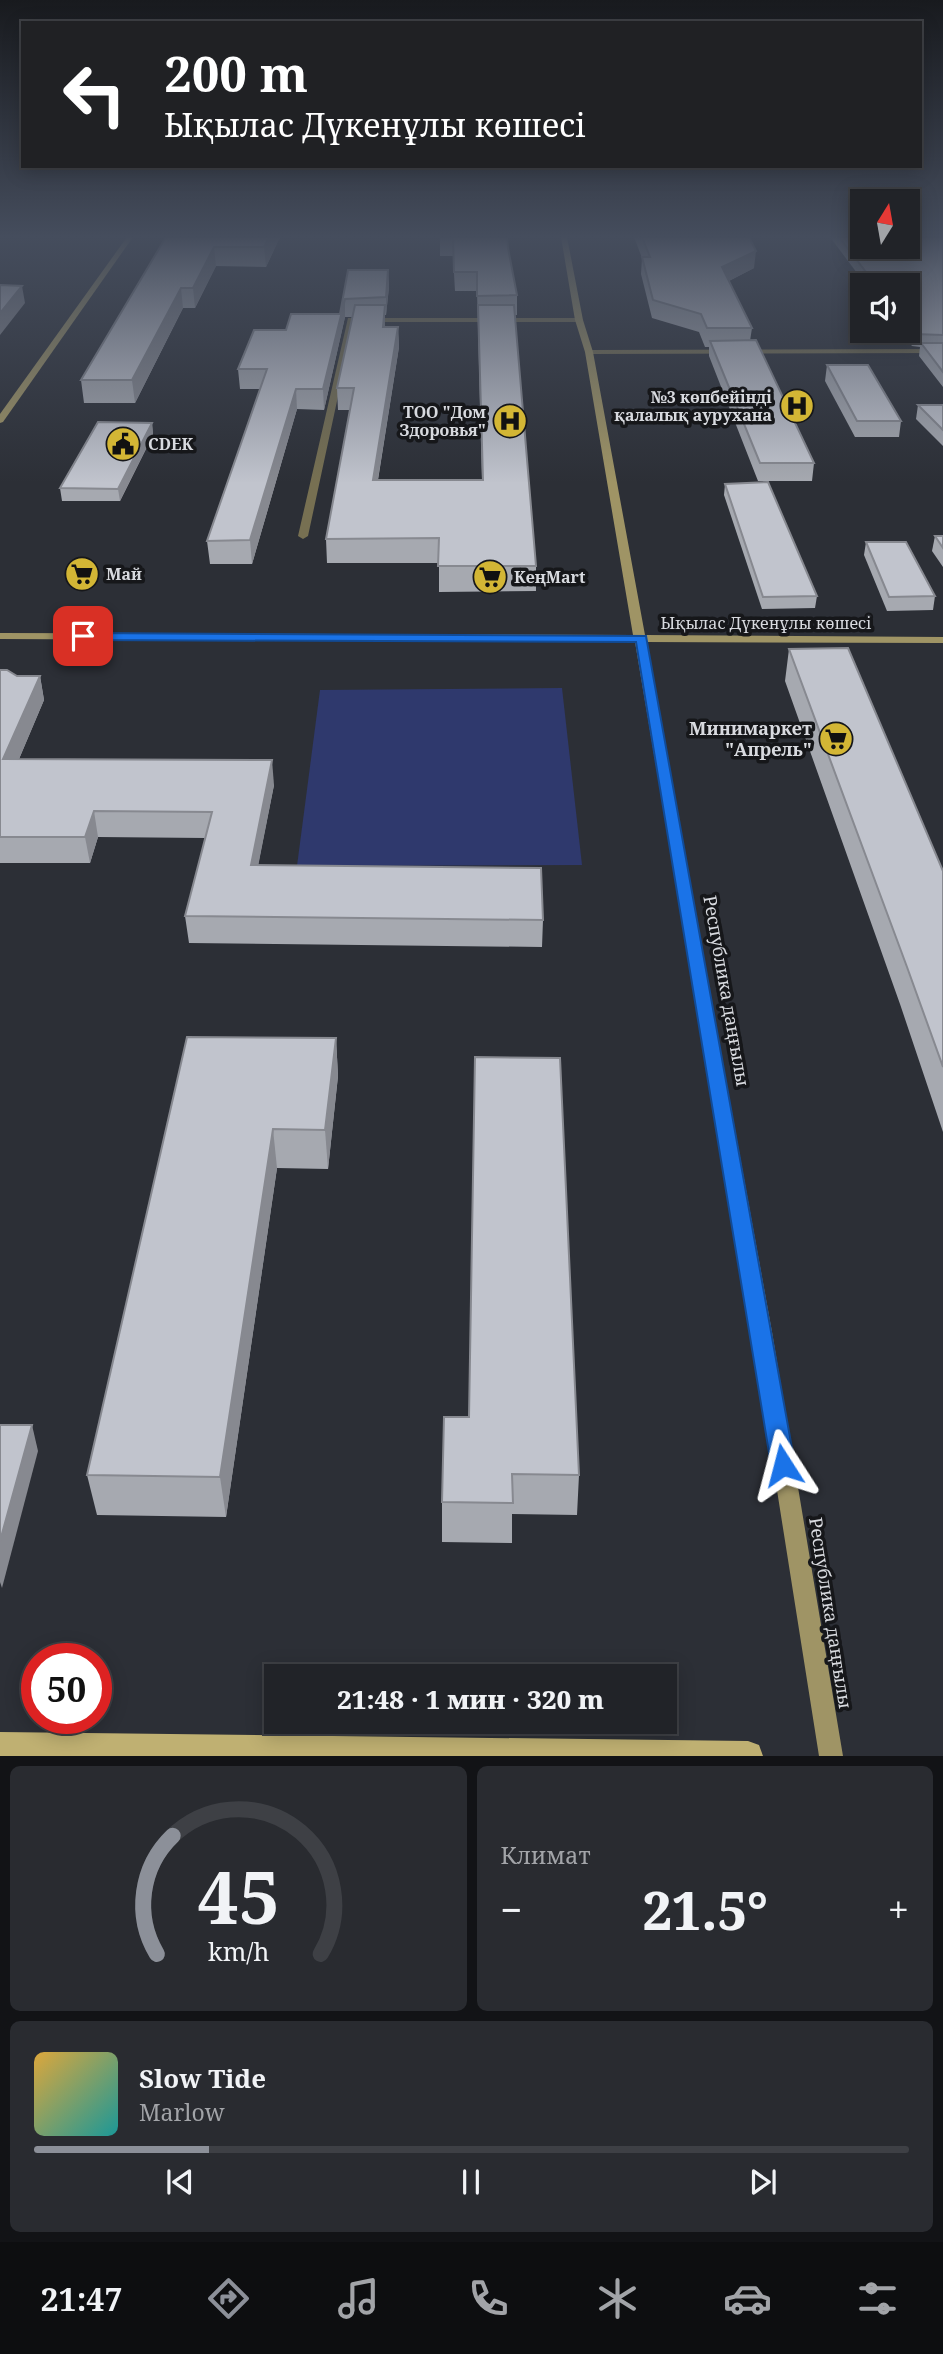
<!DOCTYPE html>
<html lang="ru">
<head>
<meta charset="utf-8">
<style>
  body { margin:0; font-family:"Noto Serif",serif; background:#292b30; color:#f1f3f6; height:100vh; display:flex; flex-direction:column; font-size:26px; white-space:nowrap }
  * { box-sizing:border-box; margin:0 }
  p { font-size:23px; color:#a2a4a8 }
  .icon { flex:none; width:38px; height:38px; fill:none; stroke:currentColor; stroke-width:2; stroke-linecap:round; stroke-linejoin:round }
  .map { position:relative; height:1756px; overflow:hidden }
  .sheet { display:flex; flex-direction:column; gap:10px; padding:10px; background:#121316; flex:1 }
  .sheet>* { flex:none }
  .top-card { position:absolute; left:21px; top:21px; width:901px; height:147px; border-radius:0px; box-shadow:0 4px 18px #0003,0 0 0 2px #3e4045; background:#202124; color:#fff; overflow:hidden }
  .needle { width:46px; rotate:11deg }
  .fabs { position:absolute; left:850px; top:189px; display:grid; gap:14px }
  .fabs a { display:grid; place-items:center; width:70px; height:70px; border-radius:0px; background:#212328; box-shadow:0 4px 18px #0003,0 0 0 2px #3e4045; font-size:35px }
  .speed { position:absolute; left:21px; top:1643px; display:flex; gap:14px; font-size:35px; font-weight:700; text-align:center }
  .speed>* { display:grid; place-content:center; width:91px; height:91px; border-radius:50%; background:#212328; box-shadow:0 4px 18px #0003,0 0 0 2px #3e4045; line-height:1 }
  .speed .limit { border:10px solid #d22; background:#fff; color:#111 }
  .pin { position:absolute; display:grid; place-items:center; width:60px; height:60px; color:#fff; margin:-30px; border-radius:14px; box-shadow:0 4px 10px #0006 }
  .me { position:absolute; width:77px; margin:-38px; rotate:351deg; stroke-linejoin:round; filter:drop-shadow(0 0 5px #0008) }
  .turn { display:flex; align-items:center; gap:24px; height:147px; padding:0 28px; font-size:32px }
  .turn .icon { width:91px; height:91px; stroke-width:2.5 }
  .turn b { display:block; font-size:49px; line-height:60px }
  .big { font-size:52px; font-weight:800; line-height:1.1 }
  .sheet .card { flex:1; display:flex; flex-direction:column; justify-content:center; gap:10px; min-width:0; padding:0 24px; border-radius:10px; background:#292b30 }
  .sheet .dial { align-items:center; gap:0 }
  .dial svg { height:182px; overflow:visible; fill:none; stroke:#3e4045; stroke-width:7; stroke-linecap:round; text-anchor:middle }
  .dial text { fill:#f1f3f6; stroke:none }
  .song { display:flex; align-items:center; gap:21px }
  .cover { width:84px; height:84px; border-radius:10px; background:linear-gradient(135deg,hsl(40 70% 55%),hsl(180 70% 35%)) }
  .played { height:7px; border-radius:4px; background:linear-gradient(90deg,#8c9099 20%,#3e4045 20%) }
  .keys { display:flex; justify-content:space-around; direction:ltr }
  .heat { display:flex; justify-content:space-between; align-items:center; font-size:38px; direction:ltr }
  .sheet .tiles { flex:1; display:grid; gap:10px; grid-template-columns:1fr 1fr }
  .card:last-child { grid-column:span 2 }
  .trip { position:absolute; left:264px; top:1664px; width:413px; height:70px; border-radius:0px; background:#212328; box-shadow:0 4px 18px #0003,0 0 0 2px #3e4045; font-weight:800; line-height:70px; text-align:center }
  .tabs { display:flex; height:112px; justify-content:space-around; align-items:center; background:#0d0e10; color:#a2a4a8 }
  .tabs .icon { width:49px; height:49px }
  .tabs .active { color:#8c9099 }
  .tabs b { font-size:32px; color:#f1f3f6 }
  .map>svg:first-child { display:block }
</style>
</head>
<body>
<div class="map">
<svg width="943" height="1756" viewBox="0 0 943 1756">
  <rect width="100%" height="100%" fill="#2c2f36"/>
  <!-- green -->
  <path fill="#2f396d" d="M562,688L582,865L297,866L320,690Z"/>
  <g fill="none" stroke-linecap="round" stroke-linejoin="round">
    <!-- street -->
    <g fill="#777052" fill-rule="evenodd">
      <path d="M348,318H579L583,320L579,322H354L308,536L303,539L298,536Z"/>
      <path d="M943,349V353L589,354L585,352L589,350Z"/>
    </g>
    <!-- secondary -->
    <g fill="#9f9465" fill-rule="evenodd">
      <path d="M127,237H133L3,422L0,423V414Z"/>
      <path d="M561,237H567L583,320L593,352L645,635L943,637V643L646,642L772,1332L843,1756H819L752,1332L635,642L0,639V633L633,635L585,352L575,320Z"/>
    </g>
    <!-- primary -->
    <path fill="#bfb072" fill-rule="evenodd" d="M0,1732L748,1741L759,1745L763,1756H0Z"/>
  </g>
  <!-- wall -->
  <g fill="#a6a9b0">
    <path d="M166,237H280L266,267L216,266L195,308H183L135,403H84L81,380Z"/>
    <path d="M440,237H507L508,248L517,295V315H514L536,566V591L439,592V563H327L326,539L350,410H338L337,388L353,317H345L324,410L297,409L252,564H210L207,541L260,389H240L238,369L286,330L340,314L348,270H388L389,287L386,315H385V327H398L399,347L378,480H482L477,291H455L453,256H440Z"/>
    <path d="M634,237H749L754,268L729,281L752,328L750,341L814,463L812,481H758L709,356V347H705L699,332L652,318L641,274L642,258Z"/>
    <path d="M830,237H943V387L919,356L920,347L912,346L900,331H908V285H866Z"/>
    <path d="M827,365L901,421L899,437H855L825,381Z"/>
    <path d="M918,405H943V446L916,419Z"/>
    <path d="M152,423L153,435L120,501H62L60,488Z"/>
    <path d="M725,484L817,596L815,608L762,609L724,495Z"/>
    <path d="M935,536L943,548V567L932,551Z"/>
    <path d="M866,542L935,596L933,610L887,611L864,555Z"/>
    <path d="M789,649L943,871V1132L900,1004L785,681Z"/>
    <path d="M0,670L17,676H40L44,700L19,759L274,785L258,865L543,920L542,947L189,943L185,916L206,838L98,837L90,863H0Z"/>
    <path d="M187,1037L336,1038L338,1076L328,1169L277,1168L226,1517L97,1515L87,1475Z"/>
    <path d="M444,1417L579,1475L577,1515L512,1514V1543L442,1542V1502Z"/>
  </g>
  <!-- shaded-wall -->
  <g fill="#878990">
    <path d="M269,237H280L266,267L264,247Z"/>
    <path d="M214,247L216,266L195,308L193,288Z"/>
    <path d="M756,251L754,268L721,285L722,267Z"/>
    <path d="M388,270L389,287L386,315V297Z"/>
    <path d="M22,286L25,303L0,335V313Z"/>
    <path d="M181,288L183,308L135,403L132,380Z"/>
    <path d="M345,299V317L324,410L323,389Z"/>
    <path d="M385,305V325L383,347V327Z"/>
    <path d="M398,327L399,347L374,504L373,480Z"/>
    <path d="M296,389L297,409L252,564L250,540Z"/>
    <path d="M152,423L153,435L120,501L118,489Z"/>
    <path d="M40,676L44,700L8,785L3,759Z"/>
    <path d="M272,760L274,785L253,892L251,865Z"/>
    <path d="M94,811L98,837L90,863L85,837Z"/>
    <path d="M336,1038L338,1076L328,1169L325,1130Z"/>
    <path d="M273,1129L277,1168L226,1517L220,1477Z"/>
    <path d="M32,1425L38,1451L2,1588L0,1582V1541Z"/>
  </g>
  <!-- building -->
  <g fill="#c1c4cd" stroke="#878990" stroke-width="2">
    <path d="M166,237H269L264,247H214L193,288H181L132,380H81Z"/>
    <path d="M440,237H507L508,248L517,295L477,296V272H454L453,238Z"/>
    <path d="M642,237H749L756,251L722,267L752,328H707L701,314L653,300L642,257H650Z"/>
    <path d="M839,237H863V247H908V237H943V335L914,334L908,327V285H876Z"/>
    <path d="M348,270H388L386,297L345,299L323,389H296L250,540L207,541L267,369H238L254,330H286L291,314H340Z"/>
    <path d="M0,285L22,286L0,313Z"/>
    <path d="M355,305H385L383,327H398L373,480H483L478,305H514L536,566H438L439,538L326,539L354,388H337Z"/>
    <path d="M756,340L814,463H760L710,341Z"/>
    <path d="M921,343H943V372Z"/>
    <path d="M827,365H868L901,421H857Z"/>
    <path d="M918,405H943V430Z"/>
    <path d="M98,422L152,423L118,489L60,488Z"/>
    <path d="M768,482L817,596L763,597L725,484Z"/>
    <path d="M935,536H943V548Z"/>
    <path d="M866,542H906L935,596L889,597Z"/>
    <path d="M848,648L943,871V1067L907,967L789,649Z"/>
    <path d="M0,670H7L17,676H40L3,759L272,760L251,865L541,868L543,920L185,916L212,812L94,811L85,837H0Z"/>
    <path d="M187,1037L336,1038L325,1130L273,1129L220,1477L87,1475Z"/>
    <path d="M475,1057L560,1058L579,1475L512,1474L513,1503L442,1502L444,1417H469Z"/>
    <path d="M0,1425H32L0,1541Z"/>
  </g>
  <!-- sky -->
  <linearGradient id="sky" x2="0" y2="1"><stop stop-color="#181a1e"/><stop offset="0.49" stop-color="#454d5d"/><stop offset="1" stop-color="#454d5d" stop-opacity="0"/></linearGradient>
  <rect width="943" height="483" fill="url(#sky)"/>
  <!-- route -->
  <path fill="#1a73e8" stroke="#114b97" stroke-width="2" d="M79,633L646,636L795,1465L791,1472L783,1475L775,1472L771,1465L636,642L83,640L79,639Z"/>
  <!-- icons -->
  <defs>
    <g id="hospital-disc" transform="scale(1.75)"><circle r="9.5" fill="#d3b635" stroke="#16171a"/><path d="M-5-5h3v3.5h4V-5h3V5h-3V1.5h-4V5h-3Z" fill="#111"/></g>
    <g id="civic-disc" transform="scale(1.75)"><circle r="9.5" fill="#d3b635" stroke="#16171a"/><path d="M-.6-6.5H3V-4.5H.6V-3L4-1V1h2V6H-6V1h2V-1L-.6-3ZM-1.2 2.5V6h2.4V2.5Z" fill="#111"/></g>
    <g id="supermarket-disc" transform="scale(1.75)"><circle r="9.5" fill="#d3b635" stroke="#16171a"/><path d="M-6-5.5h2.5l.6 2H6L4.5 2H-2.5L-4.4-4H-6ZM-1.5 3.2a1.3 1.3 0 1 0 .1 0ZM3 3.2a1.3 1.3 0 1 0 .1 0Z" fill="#111"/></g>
  </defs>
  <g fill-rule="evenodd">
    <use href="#hospital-disc" x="797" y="406"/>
    <use href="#hospital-disc" x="510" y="421"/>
    <use href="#civic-disc" x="123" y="444"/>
    <use href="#supermarket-disc" x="82" y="574"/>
    <use href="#supermarket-disc" x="490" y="577"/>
    <use href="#supermarket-disc" x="836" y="739"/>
  </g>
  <g text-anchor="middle" stroke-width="7" stroke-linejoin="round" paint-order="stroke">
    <!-- far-poi labels -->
    <g font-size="16" font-weight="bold" fill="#d8dadf" stroke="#16171a" text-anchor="start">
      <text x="772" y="403" text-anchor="end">№3 көпбейінді<tspan x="772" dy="18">қалалық аурухана</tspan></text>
      <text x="486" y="418" text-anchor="end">ТОО "Дом<tspan x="486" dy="18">Здоровья"</tspan></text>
      <text x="148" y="450">CDEK</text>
      <text x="106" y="580">Май</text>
      <text x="514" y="583">КеңMart</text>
    </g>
    <!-- far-street labels -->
    <g font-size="16" fill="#d8dadf" stroke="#16171a">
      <text x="766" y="629">Ықылас Дүкенұлы көшесі</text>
    </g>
    <!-- poi labels -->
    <g font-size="18" font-weight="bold" fill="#d8dadf" stroke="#16171a" text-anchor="end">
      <text x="812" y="735">Минимаркет<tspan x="812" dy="21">"Апрель"</tspan></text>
    </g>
    <!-- street labels -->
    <g font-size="18" fill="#d8dadf" stroke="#16171a">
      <text transform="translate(726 991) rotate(80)" y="6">Республика даңғылы</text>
      <text transform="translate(830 1613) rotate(81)" y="6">Республика даңғылы</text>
    </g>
  </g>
</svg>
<div class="fabs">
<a><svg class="needle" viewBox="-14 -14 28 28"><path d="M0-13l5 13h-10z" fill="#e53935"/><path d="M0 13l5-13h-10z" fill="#a2a4a8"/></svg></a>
<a><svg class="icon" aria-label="sound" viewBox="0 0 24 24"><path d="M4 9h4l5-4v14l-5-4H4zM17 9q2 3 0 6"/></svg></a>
</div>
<div class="speed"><div class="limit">50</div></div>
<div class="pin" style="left:83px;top:636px;background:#d93025"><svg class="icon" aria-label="arrive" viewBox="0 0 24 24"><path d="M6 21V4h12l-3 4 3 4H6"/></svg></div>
<svg class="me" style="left:783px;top:1465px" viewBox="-20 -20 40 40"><path d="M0-17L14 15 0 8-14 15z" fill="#1a73e8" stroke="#fff" stroke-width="4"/></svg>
<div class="trip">21:48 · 1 мин · 320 m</div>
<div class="top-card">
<div class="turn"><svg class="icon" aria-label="left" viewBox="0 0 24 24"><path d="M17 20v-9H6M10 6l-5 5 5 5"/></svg><div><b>200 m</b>Ықылас Дүкенұлы көшесі</div></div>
</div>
</div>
<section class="sheet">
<div class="tiles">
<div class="card dial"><svg viewBox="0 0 100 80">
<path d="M14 69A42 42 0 1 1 86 69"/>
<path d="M14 69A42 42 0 0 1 21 17" stroke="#8c9099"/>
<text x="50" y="56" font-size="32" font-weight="700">45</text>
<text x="50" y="72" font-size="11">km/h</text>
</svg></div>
<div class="card"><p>Климат</p>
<div class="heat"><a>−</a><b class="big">21.5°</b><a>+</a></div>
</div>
<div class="card">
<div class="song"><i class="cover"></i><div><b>Slow Tide</b><p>Marlow</p></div></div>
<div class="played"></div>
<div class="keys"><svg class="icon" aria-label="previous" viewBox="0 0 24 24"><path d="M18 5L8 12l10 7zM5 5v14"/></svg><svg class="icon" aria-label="pause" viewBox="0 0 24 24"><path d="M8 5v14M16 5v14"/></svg><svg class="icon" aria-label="next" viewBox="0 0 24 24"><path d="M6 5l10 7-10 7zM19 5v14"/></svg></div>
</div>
</div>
</section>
<nav class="tabs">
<b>21:47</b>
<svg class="icon active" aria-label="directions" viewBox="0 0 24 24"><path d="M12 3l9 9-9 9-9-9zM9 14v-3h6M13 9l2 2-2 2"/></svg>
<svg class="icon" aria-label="music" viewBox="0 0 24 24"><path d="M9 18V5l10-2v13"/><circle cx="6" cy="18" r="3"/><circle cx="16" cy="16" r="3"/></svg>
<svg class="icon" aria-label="phone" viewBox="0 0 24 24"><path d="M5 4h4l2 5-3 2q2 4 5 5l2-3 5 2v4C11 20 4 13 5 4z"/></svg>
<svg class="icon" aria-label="climate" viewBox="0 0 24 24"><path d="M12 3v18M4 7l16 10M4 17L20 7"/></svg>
<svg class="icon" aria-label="car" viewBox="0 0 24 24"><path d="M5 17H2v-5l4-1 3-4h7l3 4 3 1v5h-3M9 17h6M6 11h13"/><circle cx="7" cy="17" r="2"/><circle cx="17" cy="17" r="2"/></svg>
<svg class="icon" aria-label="filters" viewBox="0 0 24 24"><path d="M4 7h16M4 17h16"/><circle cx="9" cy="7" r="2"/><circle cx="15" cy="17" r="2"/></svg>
</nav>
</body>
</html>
